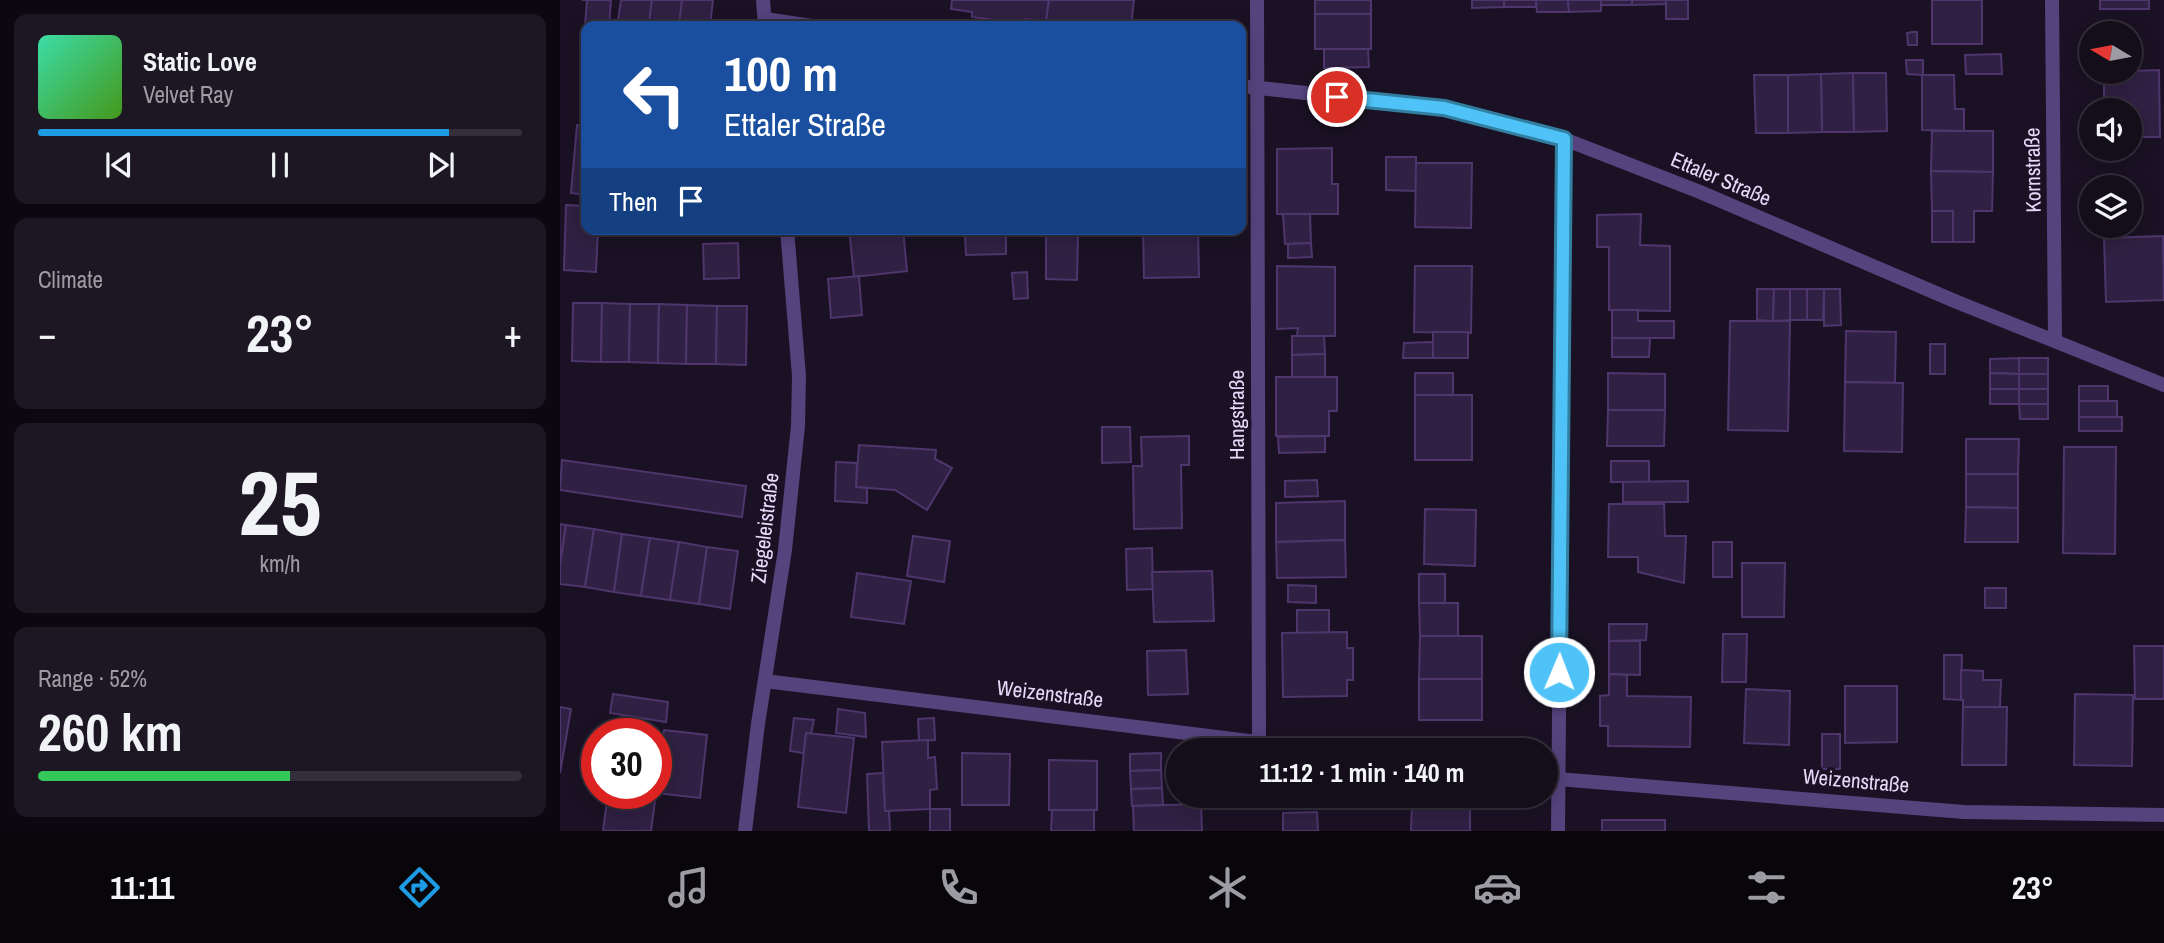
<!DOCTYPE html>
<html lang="en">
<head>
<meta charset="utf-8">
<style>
  body { margin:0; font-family:"Archivo Narrow",sans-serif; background:#1d1724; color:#f1f3f6; height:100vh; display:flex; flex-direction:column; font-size:26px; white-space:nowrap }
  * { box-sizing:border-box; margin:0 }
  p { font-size:23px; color:#9d9ca3 }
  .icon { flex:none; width:38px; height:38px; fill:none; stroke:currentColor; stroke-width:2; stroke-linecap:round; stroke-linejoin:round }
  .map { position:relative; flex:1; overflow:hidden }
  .details { display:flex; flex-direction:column; gap:14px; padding:14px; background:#0b080f; width:560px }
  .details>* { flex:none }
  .guide { position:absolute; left:21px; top:21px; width:665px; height:214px; border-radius:14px; box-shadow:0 4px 18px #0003,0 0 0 2px #332e3a; background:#1a4fa0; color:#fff; overflow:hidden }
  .needle { width:46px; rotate:280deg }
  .buttons { position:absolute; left:1519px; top:21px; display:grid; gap:14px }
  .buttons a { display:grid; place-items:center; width:63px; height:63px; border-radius:50%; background:#140e1b; box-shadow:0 4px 18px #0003,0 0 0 2px #332e3a; font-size:35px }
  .speed { position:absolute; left:21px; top:718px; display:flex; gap:14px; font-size:35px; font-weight:700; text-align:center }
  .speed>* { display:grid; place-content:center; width:91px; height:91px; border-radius:50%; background:#140e1b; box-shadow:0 4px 18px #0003,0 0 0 2px #332e3a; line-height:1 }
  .speed .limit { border:10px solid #d22; background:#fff; color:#111 }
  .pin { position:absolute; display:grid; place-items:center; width:60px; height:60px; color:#fff; margin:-30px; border:4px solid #fff; border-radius:50%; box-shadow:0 2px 7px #0007 }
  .me { position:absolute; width:77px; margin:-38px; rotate:1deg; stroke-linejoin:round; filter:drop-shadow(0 0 5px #0008) }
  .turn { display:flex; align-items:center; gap:24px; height:147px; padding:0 28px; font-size:32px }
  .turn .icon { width:91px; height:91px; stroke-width:2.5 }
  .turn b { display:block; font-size:49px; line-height:60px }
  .then { display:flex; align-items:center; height:66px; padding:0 28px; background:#0003; gap:14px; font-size:26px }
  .big { font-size:52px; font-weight:700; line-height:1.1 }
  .details .widget { flex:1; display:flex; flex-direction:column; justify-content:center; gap:10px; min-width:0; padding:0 24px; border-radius:14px; background:#1d1724 }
  .details .dial { align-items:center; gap:0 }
  .dial b { font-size:91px; line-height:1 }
  .song { display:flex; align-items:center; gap:21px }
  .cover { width:84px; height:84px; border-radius:10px; background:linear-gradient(135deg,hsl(160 70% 55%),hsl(100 70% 35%)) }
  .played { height:7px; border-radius:4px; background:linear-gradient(90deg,#1d9be3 85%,#332e3a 85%) }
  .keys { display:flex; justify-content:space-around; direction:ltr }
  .heat { display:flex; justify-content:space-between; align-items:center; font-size:38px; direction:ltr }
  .charge { height:10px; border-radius:5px; background:linear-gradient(90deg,#34c759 52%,#332e3a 0) }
  .trip { position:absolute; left:606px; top:738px; width:392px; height:70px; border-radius:35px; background:#140e1b; box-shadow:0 4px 18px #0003,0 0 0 2px #332e3a; font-weight:700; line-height:70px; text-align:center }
  .menu { display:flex; height:112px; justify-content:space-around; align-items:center; background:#08060b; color:#9d9ca3 }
  .menu .icon { width:49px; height:49px }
  .menu .active { color:#1d9be3 }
  .menu b { font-size:32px; color:#f1f3f6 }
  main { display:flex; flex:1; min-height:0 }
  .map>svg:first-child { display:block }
</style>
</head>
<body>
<main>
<section class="details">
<div class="widget">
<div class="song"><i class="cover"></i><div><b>Static Love</b><p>Velvet Ray</p></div></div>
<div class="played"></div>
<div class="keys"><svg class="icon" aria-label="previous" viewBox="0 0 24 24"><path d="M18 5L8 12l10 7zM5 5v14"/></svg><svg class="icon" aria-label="pause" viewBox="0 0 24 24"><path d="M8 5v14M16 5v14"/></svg><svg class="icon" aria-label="next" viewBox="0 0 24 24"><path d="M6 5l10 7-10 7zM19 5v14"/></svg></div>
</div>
<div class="widget"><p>Climate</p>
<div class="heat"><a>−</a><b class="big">23°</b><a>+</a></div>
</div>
<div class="widget dial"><b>25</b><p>km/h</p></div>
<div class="widget"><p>Range · 52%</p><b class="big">260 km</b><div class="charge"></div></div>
</section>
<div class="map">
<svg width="1604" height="831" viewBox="0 0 1604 831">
  <rect width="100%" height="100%" fill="#1a1224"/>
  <!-- building -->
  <g fill="#302043" stroke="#4e356c" stroke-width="2">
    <path d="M22,0H51L49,26H25L27,0Z"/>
    <path d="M61,0H92L89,23L58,20Z"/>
    <path d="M92,0H122L119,26L89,23Z"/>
    <path d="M122,0H153L150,26H119Z"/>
    <path d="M392,0H489L486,21L464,19V24L412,17V12L391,9Z"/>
    <path d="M489,0H574L571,26H522L486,21Z"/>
    <rect x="755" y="0" width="56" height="14"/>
    <path d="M912,0H944V7L912,8Z"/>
    <rect x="944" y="0" width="32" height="7"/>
    <path d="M976,0H1008L1009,12H977Z"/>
    <path d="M1008,0H1041V11L1009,12Z"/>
    <rect x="1041" y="0" width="31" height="5"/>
    <path d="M1072,0H1106V4L1072,5Z"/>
    <rect x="1106" y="0" width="22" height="19"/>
    <rect x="1372" y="0" width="50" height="44"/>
    <rect x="1540" y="0" width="49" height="9"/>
    <rect x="755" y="14" width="56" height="35"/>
    <path d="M1352,32H1357V45H1348L1347,33Z"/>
    <path d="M764,49H808L809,67L764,68Z"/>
    <path d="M1441,54L1442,74H1406L1405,55Z"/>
    <path d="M1346,60H1363V75L1347,74Z"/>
    <path d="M1599,70L1600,137H1570V110H1544V72Z"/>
    <path d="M1293,73L1294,132H1262L1261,74Z"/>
    <path d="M1293,73H1326L1327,131L1294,132Z"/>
    <path d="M1261,74L1262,132L1228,133V75Z"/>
    <path d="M1194,75H1228V133H1196Z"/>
    <path d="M1362,75H1394L1395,109H1404V131L1362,130Z"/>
    <path d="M17,125L26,126V195L11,193Z"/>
    <path d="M1372,131H1433V172L1371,171Z"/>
    <path d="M772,148V184H778V214H717V149Z"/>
    <path d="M826,157H856V191L826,190Z"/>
    <path d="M856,163H912L911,228L855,227Z"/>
    <path d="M1371,171L1433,172L1432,211H1414V242H1393V211H1372Z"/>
    <path d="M6,205L26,206V229H38L36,272L4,270Z"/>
    <rect x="1372" y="211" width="21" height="31"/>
    <path d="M723,214H750L751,243L725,244Z"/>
    <path d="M1081,214L1080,245L1110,246V311L1049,310V247H1037V215Z"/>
    <path d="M289,229H343L347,271L294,277Z"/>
    <path d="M423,229H446V254L406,255L405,235H423Z"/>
    <rect x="468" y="229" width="53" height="6"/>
    <path d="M583,229H638L639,277L584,278Z"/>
    <path d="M486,235H518L517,280L486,279Z"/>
    <path d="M1603,236L1604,300L1546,302L1544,238Z"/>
    <path d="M178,243L179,278L144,279L143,244Z"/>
    <path d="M751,243L752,257L728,258V244Z"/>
    <path d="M717,266L775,267V336H737L738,328L717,329Z"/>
    <path d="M855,266H912L911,333L854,332Z"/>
    <path d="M467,272L468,298L454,299L452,273Z"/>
    <path d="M299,276L302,315L271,318L268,279Z"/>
    <path d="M1197,289H1214L1213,321L1197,320Z"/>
    <path d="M1214,289H1230V320L1213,321Z"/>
    <rect x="1230" y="289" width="17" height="31"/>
    <path d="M1247,289H1264L1263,320H1247Z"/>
    <path d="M1264,289H1280L1281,325L1264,326Z"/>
    <path d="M13,303H42L41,362L12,361Z"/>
    <path d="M42,303L70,304L69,362H41Z"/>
    <path d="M70,304H99L98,363L69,362Z"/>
    <path d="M99,304L127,305L126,364L98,363Z"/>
    <path d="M127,305L157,306L156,364H126Z"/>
    <path d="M157,306H187L186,365L156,364Z"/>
    <path d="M1052,310H1078V321H1114V338H1052Z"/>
    <path d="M1170,321H1230L1228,431L1168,430Z"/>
    <path d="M1286,331L1336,332L1335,383L1285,382Z"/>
    <rect x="873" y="332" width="35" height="26"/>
    <path d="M732,336H764L765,354L732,355Z"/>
    <path d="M1052,338H1090L1089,357H1052Z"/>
    <path d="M873,342V358H843L844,343Z"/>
    <rect x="1370" y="344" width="15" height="30"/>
    <path d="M765,354V377H732V355Z"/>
    <rect x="1459" y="358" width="29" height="16"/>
    <path d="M1459,358V374L1430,373V359Z"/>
    <rect x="855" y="373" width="38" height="22"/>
    <path d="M1048,373L1105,374V410H1048Z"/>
    <path d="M1430,373L1459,374V389H1430Z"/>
    <rect x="1459" y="374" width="29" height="15"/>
    <path d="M716,377H777V411H769V436H716Z"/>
    <path d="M1285,382L1343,383L1342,452L1284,451Z"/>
    <rect x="1519" y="386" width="29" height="15"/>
    <rect x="1430" y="389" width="29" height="15"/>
    <rect x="1459" y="389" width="29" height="15"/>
    <rect x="855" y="395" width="57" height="65"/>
    <rect x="1519" y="401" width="38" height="16"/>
    <path d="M1459,404H1488V419H1460Z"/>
    <path d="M1048,410H1105L1104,446H1047Z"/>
    <rect x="1519" y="417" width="43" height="14"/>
    <path d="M542,427H570L571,462L542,463Z"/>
    <path d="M629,436V465H621L622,528L574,529L573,466H582L581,437Z"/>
    <path d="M765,436V452L719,453L718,437Z"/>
    <path d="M1406,439H1459L1458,474H1406Z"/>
    <path d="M299,445L376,450L375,459L392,468L367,510L335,490L296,487Z"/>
    <path d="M1504,447H1556L1555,554L1503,553Z"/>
    <path d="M2,460L186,486L182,517L0,490Z"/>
    <rect x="1051" y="461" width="38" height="21"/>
    <path d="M276,462L297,463L296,487L307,488V503L275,501Z"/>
    <path d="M1406,474H1458V508L1406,507Z"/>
    <path d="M757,480L758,496L725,497V481Z"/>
    <path d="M1128,481V502H1063V482Z"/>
    <path d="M785,501V540L716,542V503Z"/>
    <path d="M1049,504H1104L1105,536H1126L1124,583L1078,572V557H1048Z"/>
    <path d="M1406,507L1458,508V542H1405Z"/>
    <path d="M865,509L916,510L915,566L864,564Z"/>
    <path d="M0,524L6,525L0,565Z"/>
    <path d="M6,525L34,529L25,587L0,584V565Z"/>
    <path d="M34,529L62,534L54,592L25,587Z"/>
    <path d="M62,534L90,538L81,596L54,592Z"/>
    <path d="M353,536L390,541L384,582L347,576Z"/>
    <path d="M90,538L119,542L110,600L81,596Z"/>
    <path d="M785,540L786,577L717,578L716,542Z"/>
    <path d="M119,542L147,547L139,604L110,600Z"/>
    <rect x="1153" y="542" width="19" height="35"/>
    <path d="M147,547L178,551L170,609L139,604Z"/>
    <path d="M592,548L593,589L567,590L566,549Z"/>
    <path d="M1182,563H1225L1224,617H1182Z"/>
    <path d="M652,571L654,621L594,622L592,572Z"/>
    <path d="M297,573L351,581L344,624L291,617Z"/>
    <rect x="859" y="574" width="26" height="29"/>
    <path d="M728,585L756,586V603L728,602Z"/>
    <rect x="1425" y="588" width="21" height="20"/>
    <path d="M859,603H898V636H860Z"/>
    <rect x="737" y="610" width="32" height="23"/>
    <path d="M1049,624H1087L1086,640L1049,641Z"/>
    <path d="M787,632V648H793V680H787V696L723,697L722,633Z"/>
    <path d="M1163,634H1187L1186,682H1162Z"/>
    <path d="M860,636H922V679H859Z"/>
    <path d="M1049,641H1080V675L1049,674Z"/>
    <path d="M1574,646H1604V699H1575Z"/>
    <path d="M626,650L628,694L588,695L587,651Z"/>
    <path d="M1384,655H1402L1401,700L1384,699Z"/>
    <path d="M1401,670L1423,671V680H1441L1440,707H1403V700H1401Z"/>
    <path d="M1049,674L1067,675V696L1131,697L1130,747L1048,746V726H1040V696L1049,695Z"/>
    <rect x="859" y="679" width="63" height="41"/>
    <path d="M1285,686H1337V742L1285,743Z"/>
    <path d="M1186,689L1230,691L1229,745L1184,743Z"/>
    <path d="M53,694L108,702L106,722L50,713Z"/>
    <path d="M1515,694L1573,695L1572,766L1514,765Z"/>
    <path d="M0,707L11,709L0,773Z"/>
    <path d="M1403,707H1447L1446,765H1402Z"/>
    <path d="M278,709L305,713L306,737L276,733Z"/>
    <path d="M234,718L254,720L251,734L246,733L244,753L230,751Z"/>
    <path d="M374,718L375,740L359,741L358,719Z"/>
    <path d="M104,730L147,735L140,798L96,793Z"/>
    <path d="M246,733L294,738L286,813L238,807Z"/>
    <rect x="1262" y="734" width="18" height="35"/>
    <path d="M368,740V758L375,757L377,789L370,790V809L325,811L322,742Z"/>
    <path d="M402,753L450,754L449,805H402Z"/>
    <path d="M601,753V770L570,771V754Z"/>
    <path d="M489,760L537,761V810H489Z"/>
    <path d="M601,770L602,788L571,789L570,771Z"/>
    <path d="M323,773L325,811H329L330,831H309L307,774Z"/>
    <path d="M602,788L603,805L572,806L571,789Z"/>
    <path d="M48,793H96L91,831H43Z"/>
    <path d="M636,796H668V802L636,804Z"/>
    <path d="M641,804L642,831H574L573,806Z"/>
    <path d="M852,804H910V831H851Z"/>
    <rect x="370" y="809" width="20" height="22"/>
    <path d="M492,810H534V831H491Z"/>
    <path d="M757,812L758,831H723V813Z"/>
    <rect x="1042" y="820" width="63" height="11"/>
  </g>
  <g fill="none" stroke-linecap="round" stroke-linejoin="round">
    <!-- minor -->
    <g stroke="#54437d" stroke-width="14">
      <path d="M203,0L205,26"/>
      <path d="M697,0L699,742"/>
      <path d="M1492,0L1495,340"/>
      <path d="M205,19L252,26"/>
      <path d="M681,86L884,108L1004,139L1140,192L1397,302L1604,385"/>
      <path d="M205,681L771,751"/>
      <path d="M985,778L1404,812L1604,815"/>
      <path d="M185,831L198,724L225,550L238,426L239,376L227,229"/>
      <path d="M998,831L1004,139"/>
    </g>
  </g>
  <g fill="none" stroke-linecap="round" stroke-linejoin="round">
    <!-- route casing -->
    <g stroke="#337fa1" stroke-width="18">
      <path id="route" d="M777,97L884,108L1004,139L999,672"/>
    </g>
    <!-- route -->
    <use href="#route" stroke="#4fc3f7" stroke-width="12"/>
  </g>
  <g text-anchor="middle" stroke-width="7" stroke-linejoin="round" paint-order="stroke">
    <!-- street labels -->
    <g font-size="21" fill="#e6d9fa" stroke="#1a1224">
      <text transform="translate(1473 170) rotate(-91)" y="7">Kornstraße</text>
      <text transform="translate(1161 179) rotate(23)" y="7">Ettaler Straße</text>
      <text transform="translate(677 415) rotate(-90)" y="7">Hangstraße</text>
      <text transform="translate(205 528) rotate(-83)" y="7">Ziegeleistraße</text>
      <text transform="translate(490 694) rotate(7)" y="7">Weizenstraße</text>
      <text transform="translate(1296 781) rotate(5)" y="7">Weizenstraße</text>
    </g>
  </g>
</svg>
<div class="buttons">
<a><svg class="needle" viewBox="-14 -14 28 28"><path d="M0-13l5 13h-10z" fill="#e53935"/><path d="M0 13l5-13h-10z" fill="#9d9ca3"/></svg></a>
<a><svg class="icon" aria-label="sound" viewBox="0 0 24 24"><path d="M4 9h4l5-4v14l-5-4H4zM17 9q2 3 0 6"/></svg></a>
<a><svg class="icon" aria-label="layers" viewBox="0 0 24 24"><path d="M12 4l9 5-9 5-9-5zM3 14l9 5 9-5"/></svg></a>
</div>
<div class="speed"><div class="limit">30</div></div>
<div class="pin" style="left:777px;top:97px;background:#d93025"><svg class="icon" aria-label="arrive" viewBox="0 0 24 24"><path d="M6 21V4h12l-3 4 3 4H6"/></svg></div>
<svg class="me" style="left:999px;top:672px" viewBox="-20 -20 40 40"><circle r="17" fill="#4fc3f7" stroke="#fff" stroke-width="3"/><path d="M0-11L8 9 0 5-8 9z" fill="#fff"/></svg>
<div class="trip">11:12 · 1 min · 140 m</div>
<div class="guide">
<div class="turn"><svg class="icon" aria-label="left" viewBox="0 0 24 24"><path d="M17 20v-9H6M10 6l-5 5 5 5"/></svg><div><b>100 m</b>Ettaler Straße</div></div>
<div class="then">Then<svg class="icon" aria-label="arrive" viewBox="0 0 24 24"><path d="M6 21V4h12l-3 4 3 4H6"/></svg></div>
</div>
</div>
</main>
<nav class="menu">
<b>11:11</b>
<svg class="icon active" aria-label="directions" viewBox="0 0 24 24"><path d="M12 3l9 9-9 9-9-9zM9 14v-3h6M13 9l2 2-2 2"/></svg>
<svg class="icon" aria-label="music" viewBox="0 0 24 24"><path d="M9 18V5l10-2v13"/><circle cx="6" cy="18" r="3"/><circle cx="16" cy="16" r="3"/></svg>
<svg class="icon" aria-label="phone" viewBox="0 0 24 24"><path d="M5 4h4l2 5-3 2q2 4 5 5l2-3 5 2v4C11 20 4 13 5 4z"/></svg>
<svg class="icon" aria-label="climate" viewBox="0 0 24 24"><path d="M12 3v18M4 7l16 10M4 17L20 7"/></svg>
<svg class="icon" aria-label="car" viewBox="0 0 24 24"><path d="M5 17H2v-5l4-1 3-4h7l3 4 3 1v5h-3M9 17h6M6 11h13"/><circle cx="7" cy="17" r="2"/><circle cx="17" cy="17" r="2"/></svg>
<svg class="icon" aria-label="filters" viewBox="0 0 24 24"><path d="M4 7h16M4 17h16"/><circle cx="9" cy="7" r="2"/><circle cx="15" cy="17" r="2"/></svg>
<b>23°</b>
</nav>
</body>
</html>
